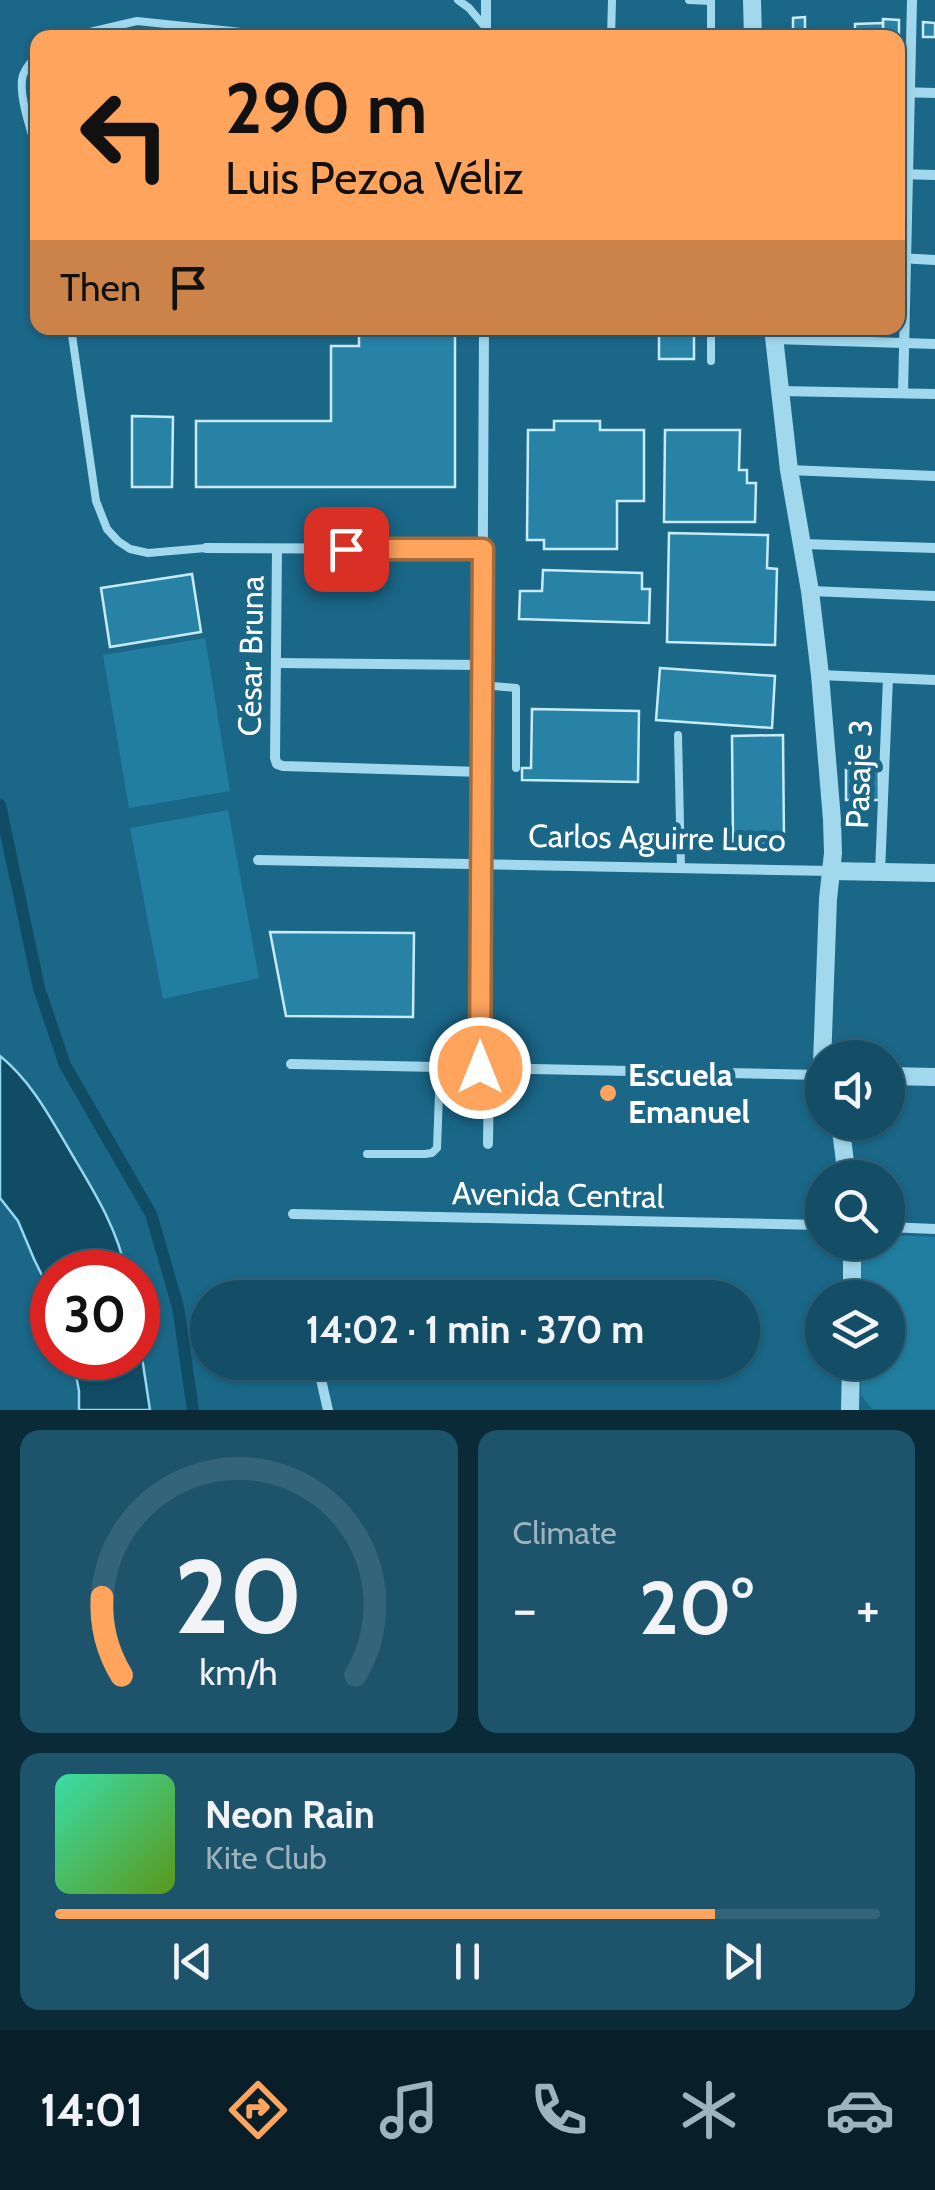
<!DOCTYPE html>
<html lang="en">
<head>
<meta charset="utf-8">
<style>
  body { margin:0; font-family:Cabin,sans-serif; background:#1d546c; color:#f1f3f6; height:100vh; display:flex; flex-direction:column; font-size:38px; white-space:nowrap }
  * { box-sizing:border-box; margin:0 }
  p { font-size:32px; color:#9db4bf }
  .icon { flex:none; width:55px; height:55px; fill:none; stroke:currentColor; stroke-width:2; stroke-linecap:round; stroke-linejoin:round }
  .map { position:relative; height:1410px; overflow:hidden }
  .side { display:flex; flex-direction:column; gap:20px; padding:20px; background:#0b2a38; flex:1 }
  .side>* { flex:none }
  .banner { position:absolute; left:30px; top:30px; width:875px; height:305px; border-radius:20px; box-shadow:0 2px 8px #0004,0 0 0 2px #33647a; background:#ffa45d; color:#111; overflow:hidden }
  .fabs { position:absolute; left:805px; top:1040px; display:grid; gap:20px }
  .fabs a { display:grid; place-items:center; width:100px; height:100px; border-radius:50%; background:#144d66; box-shadow:0 2px 8px #0004,0 0 0 2px #33647a; font-size:50px }
  .speed { position:absolute; left:30px; top:1250px; display:flex; gap:20px; font-size:50px; font-weight:700; text-align:center }
  .speed>* { display:grid; place-content:center; width:130px; height:130px; border-radius:50%; background:#144d66; box-shadow:0 2px 8px #0004,0 0 0 2px #33647a; line-height:1 }
  .speed .limit { border:15px solid #d22; background:#fff; color:#111 }
  .pin { position:absolute; display:grid; place-items:center; width:85px; height:85px; color:#fff; margin:-42px; border-radius:20px; box-shadow:0 5px 15px #0006 }
  .me { position:absolute; width:110px; margin:-55px; rotate:0deg; stroke-linejoin:round; filter:drop-shadow(0 0 8px #0008) }
  .turn { display:flex; align-items:center; gap:35px; height:210px; padding:0 30px; font-size:45px }
  .turn .icon { width:130px; height:130px; stroke-width:2.5 }
  .turn b { display:block; font-size:70px; line-height:85px }
  .then { display:flex; align-items:center; height:95px; padding:0 30px; background:#0003; gap:20px; font-size:38px }
  .big { font-size:75px; font-weight:700; line-height:1.1 }
  .side .widget { flex:1; display:flex; flex-direction:column; justify-content:center; gap:15px; min-width:0; padding:0 35px; border-radius:20px; background:#1d546c }
  .side .dial { align-items:center; gap:0 }
  .dial svg { height:260px; overflow:visible; fill:none; stroke:#33647a; stroke-width:7; stroke-linecap:round; text-anchor:middle }
  .dial text { fill:#f1f3f6; stroke:none }
  .song { display:flex; align-items:center; gap:30px }
  .cover { width:120px; height:120px; border-radius:15px; background:linear-gradient(135deg,hsl(160 70% 55%),hsl(90 70% 35%)) }
  .played { height:10px; border-radius:5px; background:linear-gradient(90deg,#ffa45d 80%,#33647a 80%) }
  .keys { display:flex; justify-content:space-around; direction:ltr }
  .heat { display:flex; justify-content:space-between; align-items:center; font-size:55px; direction:ltr }
  .side .tiles { flex:1; display:grid; gap:20px; grid-template-columns:1fr 1fr }
  .widget:last-child { grid-column:span 2 }
  .trip { position:absolute; left:190px; top:1280px; width:570px; height:100px; border-radius:50px; background:#144d66; box-shadow:0 2px 8px #0004,0 0 0 2px #33647a; font-weight:700; line-height:100px; text-align:center }
  .dock { display:flex; height:160px; justify-content:space-around; align-items:center; background:#081f29; color:#9db4bf }
  .dock .icon { width:70px; height:70px }
  .dock .current { color:#ffa45d }
  .dock b { font-size:45px; color:#f1f3f6 }
  .map>svg:first-child { display:block }
</style>
</head>
<body>
<div class="map">
<svg width="935" height="1410" viewBox="0 0 935 1410">
  <rect width="100%" height="100%" fill="#1a6788"/>
  <!-- green -->
  <g fill="#227ea1">
    <path d="M205,638L230,791L129,808L103,655Z"/>
    <path d="M228,810L259,978L163,999L130,828Z"/>
    <path d="M888,1235L935,1237V1409H872L861,1395V1363L888,1362V1298L860,1297V1243L888,1242Z"/>
  </g>
  <!-- water -->
  <g fill="#114c65" stroke="#94d7ef" stroke-width="2.5">
    <path d="M0,1056C31,1081 50,1117 70,1151C93,1190 117,1227 126,1272H52V1296L34,1259L18,1221L0,1198Z"/>
    <path d="M138,1331L150,1410H79V1391L73,1358H138Z"/>
  </g>
  <g fill="none" stroke-linecap="round" stroke-linejoin="round">
    <!-- canal -->
    <path stroke="#114c65" stroke-width="12" d="M0,805L39,988L65,1065L151,1214L178,1307L193,1410"/>
  </g>
  <!-- building -->
  <g fill="#2882a6" stroke="#c7ebf9" stroke-width="2.5">
    <path d="M805,17V38H793V18Z"/>
    <path d="M883,19L899,20V40L898,38H883Z"/>
    <path d="M923,22L935,23V37H923Z"/>
    <path d="M883,23V32H855V24Z"/>
    <path d="M359,328H455V487H196V421H331V346H359Z"/>
    <rect x="659" y="328" width="35" height="31"/>
    <path d="M132,416L173,417L172,487H132Z"/>
    <path d="M554,421H600V430H644V501H617V549H544V540H527L528,430H554Z"/>
    <path d="M665,430H740L739,470H747V483H756L755,522H664Z"/>
    <path d="M669,533L768,535L767,568L777,569L775,645L667,642Z"/>
    <path d="M543,570L642,573V589H650L649,623L519,619L520,591H542Z"/>
    <path d="M192,574L201,632L110,647L101,588Z"/>
    <path d="M660,668L775,676L772,728L656,720Z"/>
    <path d="M532,709L639,711L638,782L522,780V768H531Z"/>
    <path d="M783,735L784,842L733,843L732,736Z"/>
    <rect x="846" y="766" width="33" height="34"/>
    <path d="M270,932L414,933L413,1017L286,1016Z"/>
  </g>
  <g fill="none" stroke-linecap="round" stroke-linejoin="round">
    <!-- service -->
    <g stroke="#a2d8ed" stroke-width="8">
      <path d="M458,0L469,8L486,28"/>
      <path d="M689,0L711,1"/>
      <path d="M711,0V38"/>
      <path d="M64,38L137,21L260,34L379,38"/>
      <path d="M611,38L612,0"/>
      <path d="M38,55C32,60 26,68 23,75C17,94 33,136 38,156"/>
      <path d="M71,328L96,501L107,529L118,541L130,549L148,553L206,548"/>
      <path d="M711,361V328"/>
      <path d="M482,685L516,688V768"/>
      <path d="M678,735L681,868"/>
      <path d="M367,1154H425L432,1153L437,1148L440,1067"/>
    </g>
    <!-- minor -->
    <g stroke="#a2d8ed" stroke-width="10">
      <path d="M486,38V0"/>
      <path d="M898,92L935,93"/>
      <path d="M898,174L935,175"/>
      <path d="M898,258L935,260"/>
      <path d="M774,339L935,344"/>
      <path d="M779,391L935,394"/>
      <path d="M903,393L912,0"/>
      <path d="M789,470L935,476"/>
      <path d="M802,544L935,548"/>
      <path d="M206,548L483,549"/>
      <path d="M277,549L275,758L277,764L283,766L481,772"/>
      <path d="M810,591L935,596"/>
      <path d="M276,663L482,665"/>
      <path d="M820,675L935,680"/>
      <path d="M258,860L831,871"/>
      <path d="M880,872L888,678"/>
      <path d="M291,1064L822,1075"/>
      <path d="M480,1068L484,328"/>
      <path d="M488,1144L489,1068"/>
      <path d="M293,1214L822,1225"/>
      <path d="M888,1227L935,1229"/>
      <path d="M317,1362L328,1410"/>
    </g>
    <!-- tertiary -->
    <g stroke="#a2d8ed" stroke-width="18">
      <path d="M752,0L753,38"/>
      <path d="M773,328L789,470L810,591L820,675L832,820L833,853L828,899L822,1063"/>
      <path d="M831,871L935,873"/>
      <path d="M888,1076L935,1077"/>
      <path d="M840,1122L847,1178"/>
      <path d="M852,1242V1298"/>
      <path d="M850,1410L851,1362"/>
    </g>
  </g>
  <g fill="none" stroke-linecap="round" stroke-linejoin="round">
    <!-- route casing -->
    <g stroke="#a66b3c" stroke-width="25">
      <path id="route" d="M346,549H483L480,1068"/>
    </g>
    <!-- route -->
    <use href="#route" stroke="#ffa45d" stroke-width="18"/>
  </g>
  <!-- markers -->
  <circle fill="#ffa45d" stroke="#1a6788" stroke-width="4" cx="608" cy="1093" r="10"/>
  <g text-anchor="middle" stroke-width="10" stroke-linejoin="round" paint-order="stroke">
    <!-- street labels -->
    <g font-size="32" fill="#fff" stroke="#1a6788">
      <text transform="translate(251 656) rotate(-89)" y="11">César Bruna</text>
      <text transform="translate(859 774) rotate(-88)" y="11">Pasaje 3</text>
      <text transform="translate(657 838) rotate(1)" y="11">Carlos Aguirre Luco</text>
      <text transform="translate(558 1195) rotate(1)" y="11">Avenida Central</text>
    </g>
    <!-- poi labels -->
    <g font-size="32" font-weight="bold" fill="#fff" stroke="#1a6788" text-anchor="start">
      <text x="628" y="1086">Escuela<tspan x="628" dy="37">Emanuel</tspan></text>
    </g>
  </g>
</svg>
<div class="fabs">
<a><svg class="icon" aria-label="sound" viewBox="0 0 24 24"><path d="M4 9h4l5-4v14l-5-4H4zM17 9q2 3 0 6"/></svg></a>
<a><svg class="icon" aria-label="search" viewBox="0 0 24 24"><circle cx="10" cy="10" r="6"/><path d="M15 15l6 6"/></svg></a>
<a><svg class="icon" aria-label="layers" viewBox="0 0 24 24"><path d="M12 4l9 5-9 5-9-5zM3 14l9 5 9-5"/></svg></a>
</div>
<div class="speed"><div class="limit">30</div></div>
<div class="pin" style="left:346px;top:549px;background:#d93025"><svg class="icon" aria-label="arrive" viewBox="0 0 24 24"><path d="M6 21V4h12l-3 4 3 4H6"/></svg></div>
<svg class="me" style="left:480px;top:1068px" viewBox="-20 -20 40 40"><circle r="17" fill="#ffa45d" stroke="#fff" stroke-width="3"/><path d="M0-11L8 9 0 5-8 9z" fill="#fff"/></svg>
<div class="trip">14:02 · 1 min · 370 m</div>
<div class="banner">
<div class="turn"><svg class="icon" aria-label="left" viewBox="0 0 24 24"><path d="M17 20v-9H6M10 6l-5 5 5 5"/></svg><div><b>290 m</b>Luis Pezoa Véliz</div></div>
<div class="then">Then<svg class="icon" aria-label="arrive" viewBox="0 0 24 24"><path d="M6 21V4h12l-3 4 3 4H6"/></svg></div>
</div>
</div>
<section class="side">
<div class="tiles">
<div class="widget dial"><svg viewBox="0 0 100 80">
<path d="M14 69A42 42 0 1 1 86 69"/>
<path d="M14 69A42 42 0 0 1 8 45" stroke="#ffa45d"/>
<text x="50" y="56" font-size="32" font-weight="700">20</text>
<text x="50" y="72" font-size="11">km/h</text>
</svg></div>
<div class="widget"><p>Climate</p>
<div class="heat"><a>−</a><b class="big">20°</b><a>+</a></div>
</div>
<div class="widget">
<div class="song"><i class="cover"></i><div><b>Neon Rain</b><p>Kite Club</p></div></div>
<div class="played"></div>
<div class="keys"><svg class="icon" aria-label="previous" viewBox="0 0 24 24"><path d="M18 5L8 12l10 7zM5 5v14"/></svg><svg class="icon" aria-label="pause" viewBox="0 0 24 24"><path d="M8 5v14M16 5v14"/></svg><svg class="icon" aria-label="next" viewBox="0 0 24 24"><path d="M6 5l10 7-10 7zM19 5v14"/></svg></div>
</div>
</div>
</section>
<nav class="dock">
<b>14:01</b>
<svg class="icon current" aria-label="directions" viewBox="0 0 24 24"><path d="M12 3l9 9-9 9-9-9zM9 14v-3h6M13 9l2 2-2 2"/></svg>
<svg class="icon" aria-label="music" viewBox="0 0 24 24"><path d="M9 18V5l10-2v13"/><circle cx="6" cy="18" r="3"/><circle cx="16" cy="16" r="3"/></svg>
<svg class="icon" aria-label="phone" viewBox="0 0 24 24"><path d="M5 4h4l2 5-3 2q2 4 5 5l2-3 5 2v4C11 20 4 13 5 4z"/></svg>
<svg class="icon" aria-label="climate" viewBox="0 0 24 24"><path d="M12 3v18M4 7l16 10M4 17L20 7"/></svg>
<svg class="icon" aria-label="car" viewBox="0 0 24 24"><path d="M5 17H2v-5l4-1 3-4h7l3 4 3 1v5h-3M9 17h6M6 11h13"/><circle cx="7" cy="17" r="2"/><circle cx="17" cy="17" r="2"/></svg>
</nav>
</body>
</html>
